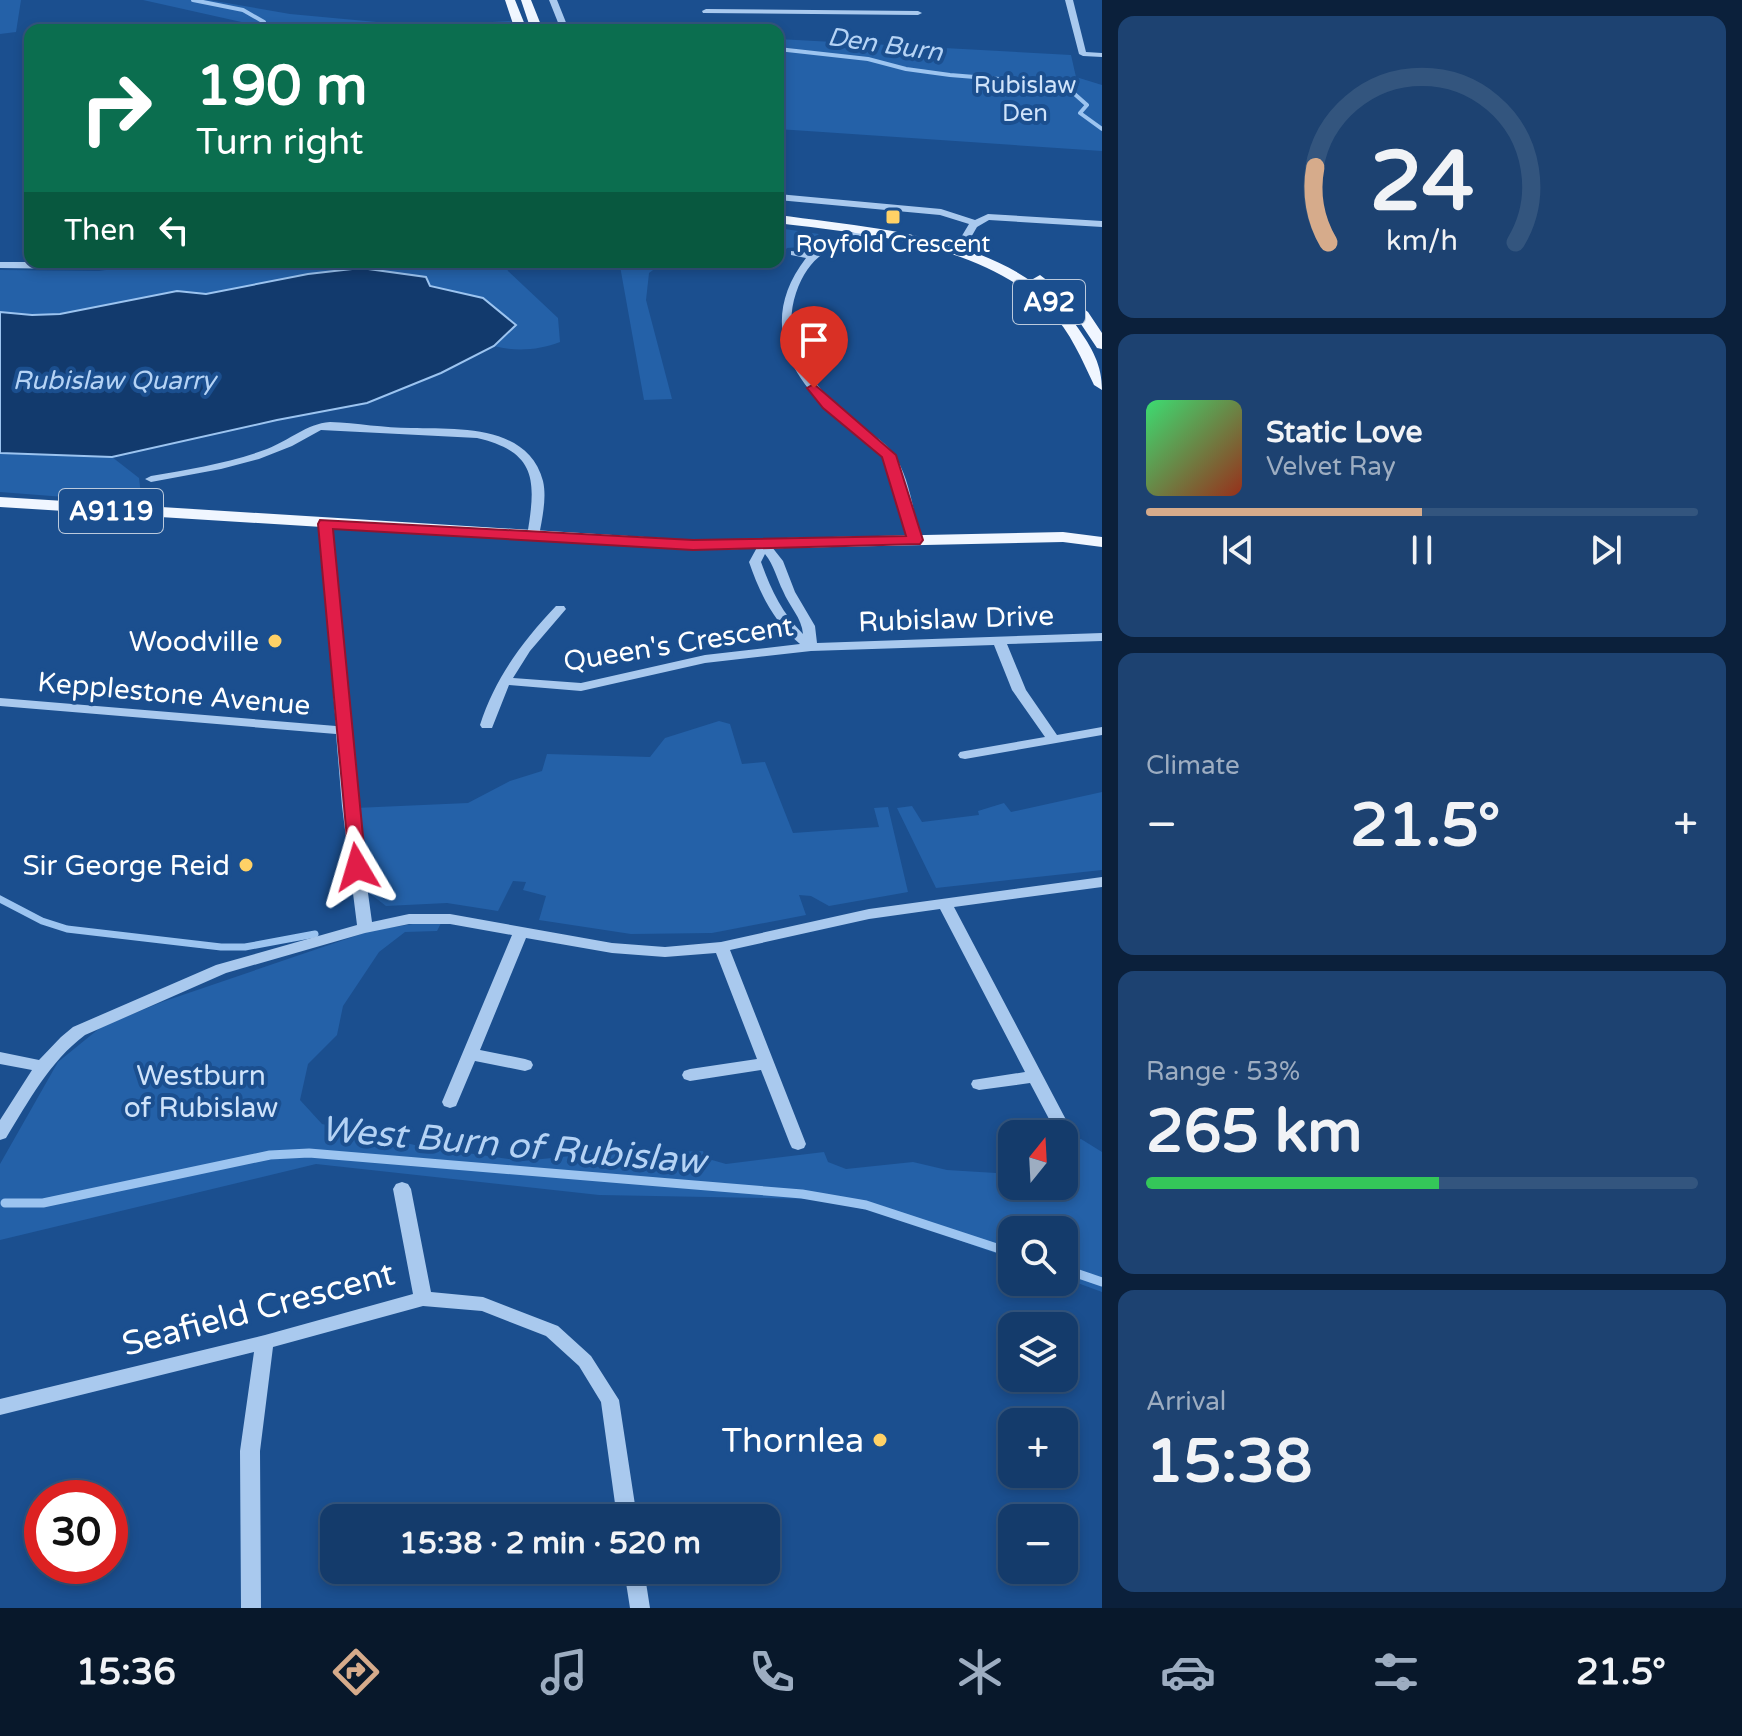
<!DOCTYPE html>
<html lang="en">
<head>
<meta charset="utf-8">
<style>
  body { margin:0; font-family:"Varela Round",sans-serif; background:#1d4271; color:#f1f3f6; height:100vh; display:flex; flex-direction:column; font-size:30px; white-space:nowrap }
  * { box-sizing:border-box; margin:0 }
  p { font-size:26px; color:#9dadc1 }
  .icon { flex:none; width:44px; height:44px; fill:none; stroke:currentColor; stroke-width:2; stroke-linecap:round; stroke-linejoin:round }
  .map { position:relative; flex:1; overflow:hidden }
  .side { display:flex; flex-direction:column; gap:16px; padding:16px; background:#0b203b; width:640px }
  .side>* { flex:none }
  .top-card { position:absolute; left:24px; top:24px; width:760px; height:244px; border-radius:16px; box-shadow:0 4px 12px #0003,0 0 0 2px #33557e; background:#0b6e4f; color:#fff; overflow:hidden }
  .needle { width:52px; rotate:18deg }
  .fabs { position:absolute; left:998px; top:1120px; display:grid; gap:16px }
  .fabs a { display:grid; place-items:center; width:80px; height:80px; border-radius:16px; background:#143b6b; box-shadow:0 4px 12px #0003,0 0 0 2px #33557e; font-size:40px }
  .speed { position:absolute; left:24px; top:1480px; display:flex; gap:16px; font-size:40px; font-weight:700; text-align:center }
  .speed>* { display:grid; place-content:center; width:104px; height:104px; border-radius:50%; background:#143b6b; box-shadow:0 4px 12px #0003,0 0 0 2px #33557e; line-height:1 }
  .speed .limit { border:12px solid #d22; background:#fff; color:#111 }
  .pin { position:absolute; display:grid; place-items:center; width:68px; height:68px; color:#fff; margin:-82px -34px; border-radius:50% 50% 50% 0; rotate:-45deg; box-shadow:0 0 8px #0007 }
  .pin .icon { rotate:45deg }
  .me { position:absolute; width:88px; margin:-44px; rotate:353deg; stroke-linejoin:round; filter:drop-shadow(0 0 6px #0008) }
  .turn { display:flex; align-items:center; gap:28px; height:168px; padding:0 40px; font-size:36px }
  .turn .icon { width:104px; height:104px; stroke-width:2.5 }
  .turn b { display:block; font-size:56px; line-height:68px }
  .then { display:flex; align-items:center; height:76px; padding:0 40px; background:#0003; gap:16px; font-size:30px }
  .big { font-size:60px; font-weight:700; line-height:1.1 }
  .side .card { flex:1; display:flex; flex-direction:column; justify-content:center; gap:12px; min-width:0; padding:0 28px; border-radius:16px; background:#1d4271 }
  .side .dial { align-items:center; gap:0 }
  .dial svg { height:208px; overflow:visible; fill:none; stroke:#33557e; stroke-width:7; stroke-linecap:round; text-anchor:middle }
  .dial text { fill:#f1f3f6; stroke:none }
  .song { display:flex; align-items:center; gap:24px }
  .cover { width:96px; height:96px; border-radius:12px; background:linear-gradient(135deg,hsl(140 70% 55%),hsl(10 70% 35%)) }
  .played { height:8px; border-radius:4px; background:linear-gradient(90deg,#d6ab8b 50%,#33557e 50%) }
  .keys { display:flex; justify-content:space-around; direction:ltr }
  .heat { display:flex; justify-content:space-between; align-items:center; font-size:44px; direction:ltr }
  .charge { height:12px; border-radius:6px; background:linear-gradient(90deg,#34c759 53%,#33557e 0) }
  .trip { position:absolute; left:320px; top:1504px; width:460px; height:80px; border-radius:16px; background:#143b6b; box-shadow:0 4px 12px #0003,0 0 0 2px #33557e; font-weight:700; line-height:80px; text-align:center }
  .menu { display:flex; height:128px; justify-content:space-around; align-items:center; background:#08182b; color:#9dadc1 }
  .menu .icon { width:56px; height:56px }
  .menu .selected { color:#d6ab8b }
  .menu b { font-size:36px; color:#f1f3f6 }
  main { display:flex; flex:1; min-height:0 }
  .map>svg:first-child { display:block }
</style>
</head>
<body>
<main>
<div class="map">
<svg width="1102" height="1608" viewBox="0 0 1102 1608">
  <rect width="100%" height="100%" fill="#1b4f8f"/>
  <!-- green -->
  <g fill="#2461a8">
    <path d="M0,0H21L16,32L0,34Z"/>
    <path d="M143,0H209L290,14L420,26L511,21L514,30H277Z"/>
    <path d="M778,39L1071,55L1076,77L1102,85V151L778,129Z"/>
    <path d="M778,228L819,234L801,247L787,248L778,260Z"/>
    <path d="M160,262H503L508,271L558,318L560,342C539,350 516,352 494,346L516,325L483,298L430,286L426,277L361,268L308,274L206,294L177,291L60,314L32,315L0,312V270L99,271Z"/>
    <path d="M579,262H664L649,273L646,300L672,399L644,400L620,266L580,267Z"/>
    <path d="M0,453L112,457L139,478L142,503L0,492Z"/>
    <path d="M719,721L730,724L742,764L765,762L793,833L879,827L874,808L888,807L908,892L829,906L811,896L799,895L806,915L712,933L631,934L539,920L546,896L523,890L526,882L513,881L498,911L447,903L386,906L368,892L355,808L468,803L510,781L542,771L547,754L650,757L665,738Z"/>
    <path d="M1102,792V870L936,888L897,808L912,806L922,822L979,815L978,811L1004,803L1011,812Z"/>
    <path d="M443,919L437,931L405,932L379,952L343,1006L337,1035L308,1064L300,1100L322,1124L419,1146L523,1161L590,1154L703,1151L705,1158L726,1164L824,1152L828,1162L846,1169L913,1162L947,1170L1012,1174V1186H1064V1141L1081,1139L1102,1152V1292L1064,1278V1230H1012V1259L886,1214L816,1199L599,1195L316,1164L0,1240V1164L58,1062L101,1027L162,1002L370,931Z"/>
  </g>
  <!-- water -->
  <path fill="#123a6d" stroke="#9cc4f0" stroke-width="2" d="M361,268L426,277L430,286L483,298L516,325L494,346L441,373L367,403L277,420L112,457L0,453V312L32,315L60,314L177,291L206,294L308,274Z"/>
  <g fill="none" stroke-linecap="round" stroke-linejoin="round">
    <!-- stream-far2 -->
    <g stroke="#9cc4f0" stroke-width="4">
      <path d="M193,0L243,10L264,22"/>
      <path d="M778,49L868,59L906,69L950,75L1035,82L1070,90L1087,105L1080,113L1102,129"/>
    </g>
    <!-- stream-far1 -->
    <path stroke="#9cc4f0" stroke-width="7" d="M0,899L42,921L67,929L221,947H245L315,934"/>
    <!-- stream -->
    <g stroke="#9cc4f0" stroke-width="9">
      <path d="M5,1203H43L270,1155L309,1153L802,1194L866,1205L1012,1253"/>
      <path d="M1064,1269L1102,1282"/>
    </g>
    <!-- minor -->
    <g fill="#a9c9ee" fill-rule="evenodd">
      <path d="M549,0H557L569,30H561Z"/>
      <path d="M1065,0H1073L1086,52L1102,53V57L1083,56L1079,54Z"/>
      <path d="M706,9L918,11L922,13L918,15L703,13L702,11Z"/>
      <path d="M778,194L941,209L975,220L988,214L1102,221V227L989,220L977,227L970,239L974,245L969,248L966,247L960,239L969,224L940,215L778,200Z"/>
      <path d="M864,229L869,232L867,234C832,245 809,255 796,293C778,347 816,390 856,422C868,432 883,440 893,453C910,477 913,512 921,540L915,544L909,540C902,514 898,481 884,458C874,441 852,430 837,418C785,373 760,318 806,258L791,255V251L811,253L834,239Z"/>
      <path d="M0,262H135L130,265L76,269L0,268Z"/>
      <path d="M330,422C357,423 384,428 411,428C457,429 528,424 543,481C547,498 542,519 539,536L533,540L527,536C536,482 538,452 477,438L321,430L292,446L259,459L221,469L151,482L145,479L151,476C190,469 230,463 267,449C290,440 306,424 330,422Z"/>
      <path d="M325,520L331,524L356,806L372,922L409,914H450L612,943L665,947L721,942L869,909L1102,877V887L954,907L1073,1133L1071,1137L1065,1139L1064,1134H1057L1030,1083L979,1090L973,1088L971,1084L973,1080L1025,1072L940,909L869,919L730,950L806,1144L804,1148L798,1150L792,1148L790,1144L761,1070L690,1081L684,1079L682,1075L684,1071L690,1069L757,1059L716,953L665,957L612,953L526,938L480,1050L525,1059L531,1061L533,1065L531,1069L525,1071L475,1061L456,1106L450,1108L444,1106L442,1102L512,935L450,924H409L365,933L226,973L85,1035C49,1062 29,1101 6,1138L0,1140V1120L32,1070L0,1064V1052L39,1060L61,1037L73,1027L216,965L357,925L342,806L336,734L0,706V698L336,726L319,524Z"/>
      <path d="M764,541L768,542L783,561L795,592L815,626L817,643L1102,633V641L1007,644L1026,690L1057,735L1102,727V735L965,759L960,758L958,755L960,752L965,751L1045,737L1012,690L994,645L811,651L705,663L581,691L509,685L492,728H482L480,725C495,678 522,642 556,606H564L566,609L530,651L513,678L581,683L705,655L800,644C774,622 760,594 749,562L760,542ZM765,554C774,565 777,579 783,591C789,606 802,618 803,634C782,613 771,590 761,562Z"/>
      <path d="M402,1182L408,1184L411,1189L431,1292L483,1297L558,1326L591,1356L619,1400L637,1518H617L601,1402L579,1366L546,1336L482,1311L423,1306L273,1347L260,1451L261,1608H241L240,1451L254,1352L0,1415V1399L265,1335L413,1294L393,1189L396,1184Z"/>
      <path d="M624,1570H644L650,1608H630Z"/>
    </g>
    <!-- major -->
    <g fill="#f0f6ff" fill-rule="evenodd">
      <path d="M505,0H515L527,30H515Z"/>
      <path d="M521,0H531L543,30H531Z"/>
      <path d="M778,215C879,229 1016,236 1078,328C1092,348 1102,365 1102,390L1094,385C1082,360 1070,331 1050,311C981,242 869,235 778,223Z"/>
      <path d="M1040,275L1088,312L1102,333V349L1097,348L1077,318L1035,282L1033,279Z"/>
      <path d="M0,497L693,540L1063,532L1102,537V547L1063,542L693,550L0,507Z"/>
    </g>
  </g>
  <!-- route -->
  <path fill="#e11d48" stroke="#92132f" stroke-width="2" d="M814,384L896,455L923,540L920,544L693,550L333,529L366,867L357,873L350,871L318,524L320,520L693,540L906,536L882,457L823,408L807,388Z"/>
  <!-- markers -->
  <g fill="#ffd166" stroke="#1b4f8f" stroke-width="3">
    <rect x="885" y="209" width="16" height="16" rx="4"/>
    <circle cx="275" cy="641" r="8"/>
    <circle cx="246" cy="865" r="8"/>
    <circle cx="880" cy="1440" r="8"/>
  </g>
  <g text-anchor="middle" stroke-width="8" stroke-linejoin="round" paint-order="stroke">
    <!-- far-park labels -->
    <g font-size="24" fill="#cfe3fa" stroke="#1b4f8f">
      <text x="1025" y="93">Rubislaw<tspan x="1025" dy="28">Den</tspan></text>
    </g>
    <!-- far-poi labels -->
    <g font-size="24" fill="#fff" stroke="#1b4f8f">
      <text x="893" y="252">Royfold Crescent</text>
    </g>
    <!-- far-water labels -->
    <g font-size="26" font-style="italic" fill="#b5d3f5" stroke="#1b4f8f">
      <text transform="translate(885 44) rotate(8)" y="9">Den Burn</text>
      <text x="114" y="389">Rubislaw Quarry</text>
    </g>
    <!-- shield labels -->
    <g fill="#1b4f8f" stroke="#bbcadd" stroke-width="2">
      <rect x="1013" y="280" width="72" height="44" rx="6"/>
      <rect x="59" y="489" width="104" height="44" rx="6"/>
    </g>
    <g font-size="26" font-weight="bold" fill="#fff">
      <text x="1049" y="311">A92</text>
      <text x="111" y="520">A9119</text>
    </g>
    <!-- street labels -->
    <g font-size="28" fill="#fff" stroke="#1b4f8f">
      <text transform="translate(956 618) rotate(-2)" y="10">Rubislaw Drive</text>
      <text transform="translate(678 643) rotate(-9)" y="10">Queen's Crescent</text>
      <text transform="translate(174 693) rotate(5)" y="10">Kepplestone Avenue</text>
    </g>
    <!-- poi labels -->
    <g font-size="28" fill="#fff" stroke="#1b4f8f" text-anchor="end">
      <text x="259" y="651">Woodville</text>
      <text x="230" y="875">Sir George Reid</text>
    </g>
    <!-- park labels -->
    <g font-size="28" fill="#cfe3fa" stroke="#1b4f8f">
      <text x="201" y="1085">Westburn<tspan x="201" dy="32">of Rubislaw</tspan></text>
    </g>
    <!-- near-street labels -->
    <g font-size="34" fill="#fff" stroke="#1b4f8f">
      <text transform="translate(258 1308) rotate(-15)" y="12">Seafield Crescent</text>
    </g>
    <!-- near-poi labels -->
    <g font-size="34" fill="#fff" stroke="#1b4f8f" text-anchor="end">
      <text x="864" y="1452">Thornlea</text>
    </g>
    <!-- near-water labels -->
    <g font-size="36" font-style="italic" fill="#b5d3f5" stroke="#1b4f8f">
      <text transform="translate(513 1144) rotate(5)" y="13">West Burn of Rubislaw</text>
    </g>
  </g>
</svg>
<div class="fabs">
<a><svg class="needle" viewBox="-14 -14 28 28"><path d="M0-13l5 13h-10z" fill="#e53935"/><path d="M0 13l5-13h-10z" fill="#9dadc1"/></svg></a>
<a><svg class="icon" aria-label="search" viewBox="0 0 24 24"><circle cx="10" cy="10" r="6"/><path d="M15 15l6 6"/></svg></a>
<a><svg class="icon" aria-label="layers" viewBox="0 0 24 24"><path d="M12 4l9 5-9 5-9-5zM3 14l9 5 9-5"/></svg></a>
<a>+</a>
<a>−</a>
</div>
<div class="speed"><div class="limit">30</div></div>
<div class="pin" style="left:814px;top:388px;background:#d93025"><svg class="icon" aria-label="arrive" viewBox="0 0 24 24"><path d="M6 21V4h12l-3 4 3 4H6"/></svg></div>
<svg class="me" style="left:357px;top:867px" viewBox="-20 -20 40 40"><path d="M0-17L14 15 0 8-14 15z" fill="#e11d48" stroke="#fff" stroke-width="4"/></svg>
<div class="trip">15:38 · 2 min · 520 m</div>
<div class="top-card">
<div class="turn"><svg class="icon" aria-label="right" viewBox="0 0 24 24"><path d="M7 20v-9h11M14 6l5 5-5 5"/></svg><div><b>190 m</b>Turn right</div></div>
<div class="then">Then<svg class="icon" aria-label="left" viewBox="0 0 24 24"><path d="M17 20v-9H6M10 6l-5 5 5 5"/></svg></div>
</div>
</div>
<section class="side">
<div class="card dial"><svg viewBox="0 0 100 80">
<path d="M14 69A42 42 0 1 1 86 69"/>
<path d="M14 69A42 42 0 0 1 9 40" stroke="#d6ab8b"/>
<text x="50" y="56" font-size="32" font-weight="700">24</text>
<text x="50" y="72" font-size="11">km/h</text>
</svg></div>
<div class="card">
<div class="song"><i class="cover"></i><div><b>Static Love</b><p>Velvet Ray</p></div></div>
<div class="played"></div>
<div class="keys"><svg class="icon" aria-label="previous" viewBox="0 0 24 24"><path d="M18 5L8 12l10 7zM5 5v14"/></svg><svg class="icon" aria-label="pause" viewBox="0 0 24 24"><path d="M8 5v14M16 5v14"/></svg><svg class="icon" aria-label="next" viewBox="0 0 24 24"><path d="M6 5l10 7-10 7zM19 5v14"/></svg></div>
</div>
<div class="card"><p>Climate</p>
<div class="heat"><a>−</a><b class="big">21.5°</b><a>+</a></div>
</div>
<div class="card"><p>Range · 53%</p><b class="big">265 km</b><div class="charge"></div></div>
<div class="card"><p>Arrival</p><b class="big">15:38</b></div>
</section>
</main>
<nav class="menu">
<b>15:36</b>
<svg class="icon selected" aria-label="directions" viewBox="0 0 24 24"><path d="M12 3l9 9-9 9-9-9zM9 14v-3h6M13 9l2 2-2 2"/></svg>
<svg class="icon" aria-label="music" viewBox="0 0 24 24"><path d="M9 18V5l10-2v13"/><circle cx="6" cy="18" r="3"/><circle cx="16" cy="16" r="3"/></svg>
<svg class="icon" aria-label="phone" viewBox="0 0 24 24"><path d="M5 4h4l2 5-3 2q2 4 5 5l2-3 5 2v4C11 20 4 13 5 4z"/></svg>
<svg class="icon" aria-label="climate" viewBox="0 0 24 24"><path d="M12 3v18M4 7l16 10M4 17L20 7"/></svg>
<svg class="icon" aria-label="car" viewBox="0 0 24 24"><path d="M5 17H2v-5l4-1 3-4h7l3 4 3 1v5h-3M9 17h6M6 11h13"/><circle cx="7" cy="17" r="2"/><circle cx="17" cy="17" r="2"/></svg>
<svg class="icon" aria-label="filters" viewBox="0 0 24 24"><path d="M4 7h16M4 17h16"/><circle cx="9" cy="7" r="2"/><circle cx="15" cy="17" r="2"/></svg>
<b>21.5°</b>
</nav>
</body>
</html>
